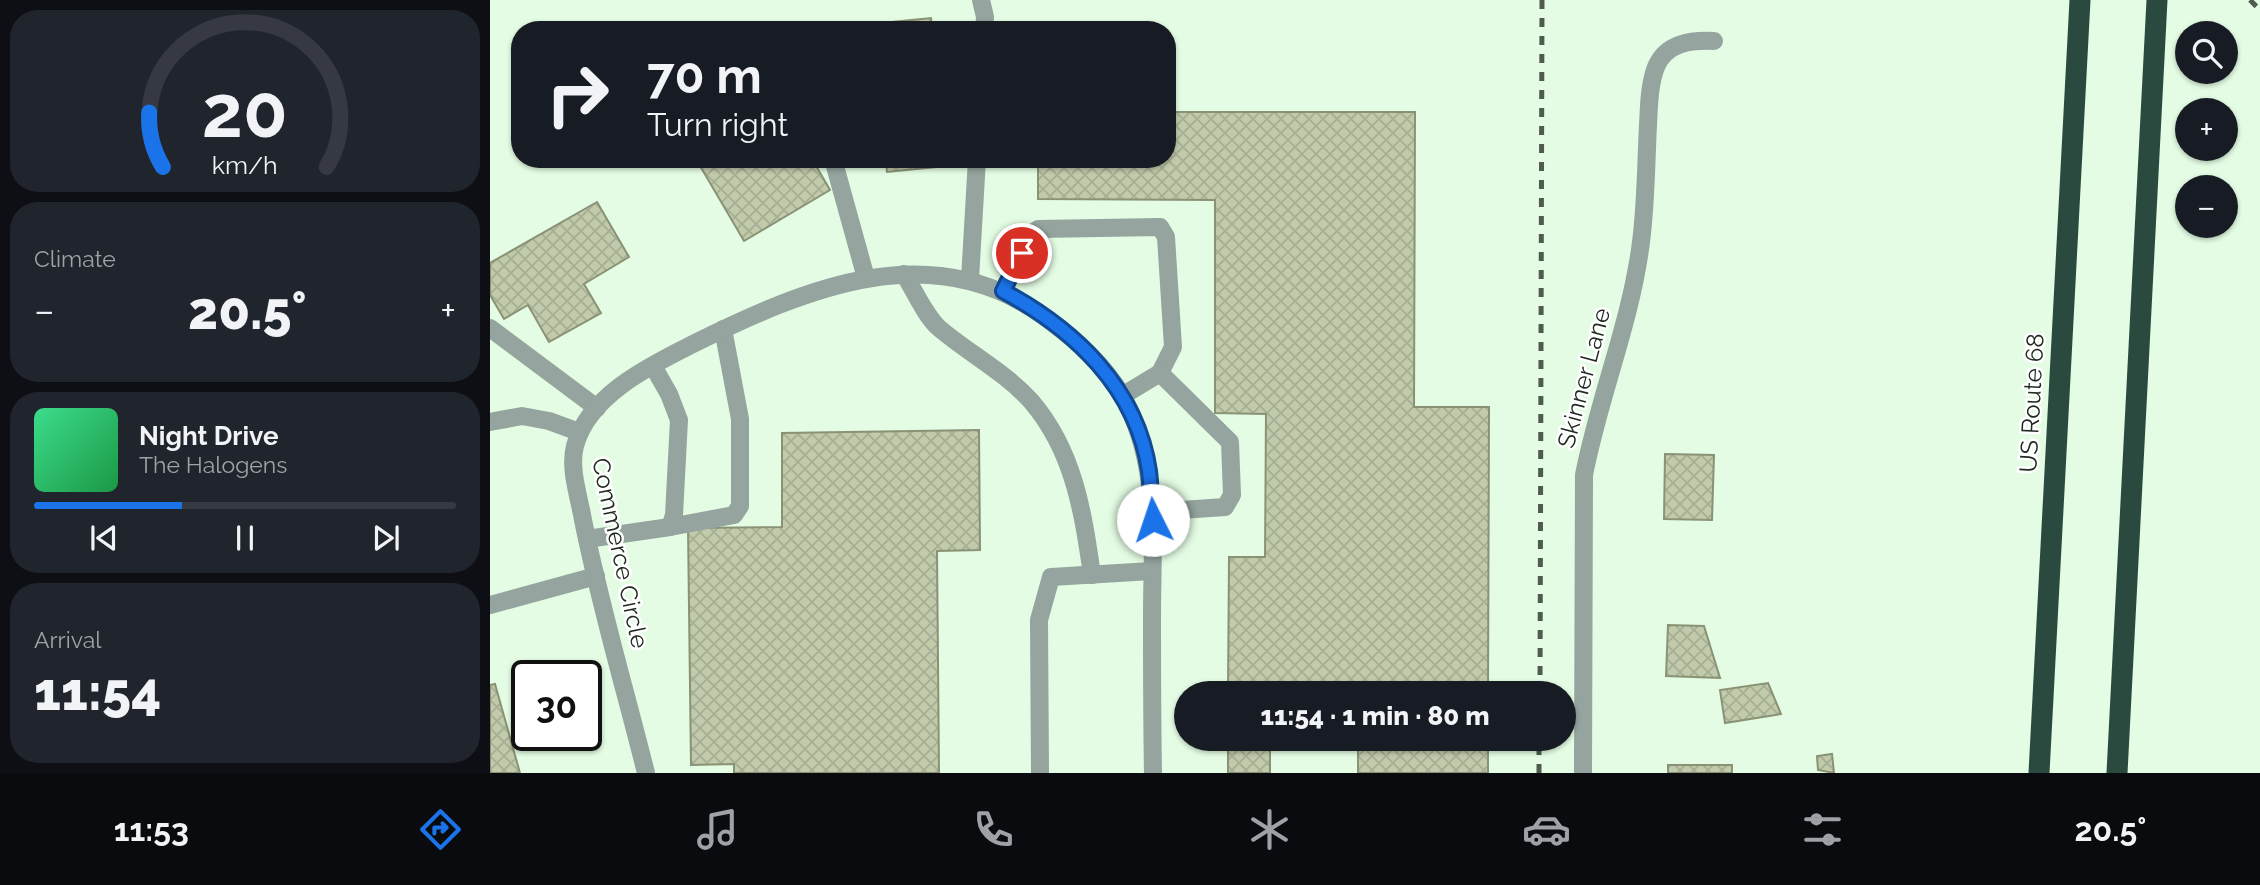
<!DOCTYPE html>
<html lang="en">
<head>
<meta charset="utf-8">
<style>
  body { margin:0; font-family:Raleway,sans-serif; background:#20242c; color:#f1f3f6; height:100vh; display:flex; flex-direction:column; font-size:26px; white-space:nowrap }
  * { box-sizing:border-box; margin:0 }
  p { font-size:23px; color:#9ea1a6 }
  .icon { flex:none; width:38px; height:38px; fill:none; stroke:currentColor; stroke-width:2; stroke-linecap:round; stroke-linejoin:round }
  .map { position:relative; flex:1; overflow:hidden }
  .details { display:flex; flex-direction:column; gap:10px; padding:10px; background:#0d0f14; width:490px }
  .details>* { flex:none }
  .guide { position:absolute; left:21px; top:21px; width:665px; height:147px; border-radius:28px; box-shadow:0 2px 5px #0004; background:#171b24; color:#f1f3f6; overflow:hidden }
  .fabs { position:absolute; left:1685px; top:21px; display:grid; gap:14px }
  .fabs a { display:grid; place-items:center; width:63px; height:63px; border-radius:50%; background:#171b24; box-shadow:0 2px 5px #0004; font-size:35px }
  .speed { position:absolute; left:21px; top:660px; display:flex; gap:14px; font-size:35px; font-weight:700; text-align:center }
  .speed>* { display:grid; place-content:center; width:91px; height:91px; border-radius:50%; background:#171b24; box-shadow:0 2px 5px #0004; line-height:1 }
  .speed .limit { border:4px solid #111; border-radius:10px; background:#fff; color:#111 }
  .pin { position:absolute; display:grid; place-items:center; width:60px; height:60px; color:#fff; margin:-30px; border:4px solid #fff; border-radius:50%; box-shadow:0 2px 7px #0007 }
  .me { position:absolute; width:77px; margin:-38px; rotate:356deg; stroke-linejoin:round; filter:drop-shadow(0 0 5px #0008) }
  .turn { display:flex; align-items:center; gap:24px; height:147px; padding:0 21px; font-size:32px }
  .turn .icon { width:91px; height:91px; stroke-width:2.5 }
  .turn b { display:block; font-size:49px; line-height:60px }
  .big { font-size:52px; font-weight:800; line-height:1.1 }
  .details .widget { flex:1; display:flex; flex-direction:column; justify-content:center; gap:10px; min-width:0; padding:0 24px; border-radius:28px; background:#20242c }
  .details .dial { align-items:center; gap:0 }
  .dial svg { height:182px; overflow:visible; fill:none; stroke:#363941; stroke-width:7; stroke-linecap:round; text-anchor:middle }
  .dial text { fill:#f1f3f6; stroke:none }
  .song { display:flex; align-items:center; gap:21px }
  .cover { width:84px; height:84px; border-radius:10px; background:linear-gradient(135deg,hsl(150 70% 55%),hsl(140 70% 35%)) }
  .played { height:7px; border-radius:4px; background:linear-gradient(90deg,#1a73e8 35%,#363941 35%) }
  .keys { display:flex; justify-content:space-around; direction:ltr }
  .heat { display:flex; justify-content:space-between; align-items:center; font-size:38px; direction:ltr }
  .trip { position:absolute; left:684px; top:681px; width:402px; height:70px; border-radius:35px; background:#171b24; box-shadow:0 2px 5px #0004; font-weight:800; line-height:70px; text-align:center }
  .tabs { display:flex; height:112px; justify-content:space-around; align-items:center; background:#090b0e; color:#9ea1a6 }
  .tabs .icon { width:49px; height:49px }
  .tabs .active { color:#1a73e8 }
  .tabs b { font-size:32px; color:#f1f3f6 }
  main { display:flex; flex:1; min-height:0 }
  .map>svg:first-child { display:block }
</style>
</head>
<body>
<main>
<section class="details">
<div class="widget dial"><svg viewBox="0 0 100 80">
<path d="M14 69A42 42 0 1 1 86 69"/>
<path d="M14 69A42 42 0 0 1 8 45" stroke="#1a73e8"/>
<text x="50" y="56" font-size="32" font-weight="700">20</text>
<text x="50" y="72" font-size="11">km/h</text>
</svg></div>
<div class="widget"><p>Climate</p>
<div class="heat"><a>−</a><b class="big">20.5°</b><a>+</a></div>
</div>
<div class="widget">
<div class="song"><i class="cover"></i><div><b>Night Drive</b><p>The Halogens</p></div></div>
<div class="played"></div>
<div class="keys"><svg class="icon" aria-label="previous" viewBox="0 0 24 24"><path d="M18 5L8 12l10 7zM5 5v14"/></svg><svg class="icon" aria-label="pause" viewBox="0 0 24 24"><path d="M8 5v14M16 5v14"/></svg><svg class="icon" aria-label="next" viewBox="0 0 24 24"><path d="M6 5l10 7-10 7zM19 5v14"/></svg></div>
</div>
<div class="widget"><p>Arrival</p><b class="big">11:54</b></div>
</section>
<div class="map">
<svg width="1770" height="773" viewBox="0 0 1770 773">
  <defs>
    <pattern id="building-cross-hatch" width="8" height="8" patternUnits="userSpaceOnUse" patternTransform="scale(1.75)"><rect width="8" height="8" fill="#c1caab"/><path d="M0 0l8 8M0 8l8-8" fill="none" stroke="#a6ae93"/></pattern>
  </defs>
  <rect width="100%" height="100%" fill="#e3fce3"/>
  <!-- building -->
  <g fill="url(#building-cross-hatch)" stroke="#8a9275" stroke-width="2">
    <path d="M441,18L442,30H383L382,24Z"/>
    <path d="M677,112H925L924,407H999L998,693H738L739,557H775L776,414L725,413V200L548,199V159H677Z"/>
    <path d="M206,159H322L340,190L254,241Z"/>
    <path d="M396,159H455L456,166L397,172Z"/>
    <path d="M107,202L139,257L94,284L111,313L59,342L38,305L14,319L0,295V263Z"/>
    <path d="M489,430L490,550L447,551L449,773H244V764L201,765L198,528L292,527V433Z"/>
    <path d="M1175,454L1224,455L1222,520L1174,519Z"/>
    <path d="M1178,625L1214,626L1230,678L1176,676Z"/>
    <path d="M1278,683L1291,714L1235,723L1230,690Z"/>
    <path d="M5,684L30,773H0V685Z"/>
    <path d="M738,738H998V773H868V747H780V773H738Z"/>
    <path d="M1342,754L1344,773L1328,770L1327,756Z"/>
    <rect x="1178" y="765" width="64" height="8"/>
  </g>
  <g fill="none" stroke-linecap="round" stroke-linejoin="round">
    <!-- minor -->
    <g stroke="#95a49e" stroke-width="18">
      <path d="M491,0L495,17L494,30"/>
      <path d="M343,159L376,278"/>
      <path d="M414,274C424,290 436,317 449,328C478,353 515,372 541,401C584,451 593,512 602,575"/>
      <path d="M480,279L487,159"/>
      <path d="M513,291L541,234L548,229L670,227L676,237L683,347L670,373"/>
      <path d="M0,328L107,408"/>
      <path d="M632,396L670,373L740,442L742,495L735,507L662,512"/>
      <path d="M0,422L32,416L59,421L89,432"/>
      <path d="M180,527L244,515L250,506V419L233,329"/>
      <path d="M97,539L180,527L184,515L189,420L179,394L163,366"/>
      <path d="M0,605L106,576"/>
      <path d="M156,773C135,689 110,605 93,520C89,496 79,469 85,446C98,396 159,366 201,345C316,288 445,232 560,321C588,342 613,364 631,394C671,460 662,541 662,615C662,668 662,720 663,773"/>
      <path d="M550,773L549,620L561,577L662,571"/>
      <path d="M1093,773L1094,475C1109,397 1141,322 1151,242C1156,204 1156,164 1158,125C1159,107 1159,85 1166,67C1176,43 1200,40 1224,41"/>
    </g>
    <!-- highway -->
    <g stroke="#2b4a3f" stroke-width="21">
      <path d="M1549,773L1590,0"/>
      <path d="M1627,773L1667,0"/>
    </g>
    <!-- rail -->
    <g stroke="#4e5b4e" stroke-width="5" stroke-dasharray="9 9" stroke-linecap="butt">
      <path d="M1760,0L1770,10"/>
      <path d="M1050,693L1052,0"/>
      <path d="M1049,773V738"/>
    </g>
  </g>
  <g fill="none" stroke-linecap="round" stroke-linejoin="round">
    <!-- route casing -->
    <g stroke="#114b97" stroke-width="18">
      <path id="route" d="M532,253L513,291C584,329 647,388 659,471C661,487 661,504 663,520"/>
    </g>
    <!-- route -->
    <use href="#route" stroke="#1a73e8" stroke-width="12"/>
  </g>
  <g text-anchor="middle" stroke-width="5" stroke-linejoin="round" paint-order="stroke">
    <!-- street labels -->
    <g font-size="24" fill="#212a21" stroke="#fff">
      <text transform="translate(1094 378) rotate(-75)" y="8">Skinner Lane</text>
      <text transform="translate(1542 403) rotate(-87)" y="8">US Route 68</text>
      <text transform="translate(130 553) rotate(78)" y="8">Commerce Circle</text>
    </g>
  </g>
</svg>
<div class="fabs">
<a><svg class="icon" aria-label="search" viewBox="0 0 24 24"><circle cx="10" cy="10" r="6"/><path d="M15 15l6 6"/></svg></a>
<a>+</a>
<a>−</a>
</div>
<div class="speed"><div class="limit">30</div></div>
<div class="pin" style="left:532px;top:253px;background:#d93025"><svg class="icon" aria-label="arrive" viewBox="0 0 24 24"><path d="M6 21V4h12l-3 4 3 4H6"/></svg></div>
<svg class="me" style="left:663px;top:520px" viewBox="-20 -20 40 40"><circle r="19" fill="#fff"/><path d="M0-13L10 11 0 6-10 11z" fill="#1a73e8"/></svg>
<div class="trip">11:54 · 1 min · 80 m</div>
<div class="guide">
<div class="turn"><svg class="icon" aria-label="right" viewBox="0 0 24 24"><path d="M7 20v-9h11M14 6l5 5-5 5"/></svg><div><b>70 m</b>Turn right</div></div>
</div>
</div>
</main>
<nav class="tabs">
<b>11:53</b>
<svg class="icon active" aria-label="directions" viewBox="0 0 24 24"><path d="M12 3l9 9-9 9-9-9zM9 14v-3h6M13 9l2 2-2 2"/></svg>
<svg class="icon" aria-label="music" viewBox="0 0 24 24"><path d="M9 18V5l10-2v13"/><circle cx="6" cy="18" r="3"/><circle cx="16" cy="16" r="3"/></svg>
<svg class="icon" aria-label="phone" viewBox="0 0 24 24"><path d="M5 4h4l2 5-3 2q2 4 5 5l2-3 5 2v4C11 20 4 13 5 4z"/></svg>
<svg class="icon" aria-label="climate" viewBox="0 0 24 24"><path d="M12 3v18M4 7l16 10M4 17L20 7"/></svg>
<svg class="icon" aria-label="car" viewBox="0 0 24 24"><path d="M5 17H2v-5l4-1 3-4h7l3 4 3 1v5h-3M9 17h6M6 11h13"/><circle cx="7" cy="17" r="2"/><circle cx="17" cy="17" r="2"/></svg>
<svg class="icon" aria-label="filters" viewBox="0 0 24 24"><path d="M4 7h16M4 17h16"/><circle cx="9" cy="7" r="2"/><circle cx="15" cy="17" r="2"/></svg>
<b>20.5°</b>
</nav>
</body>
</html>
